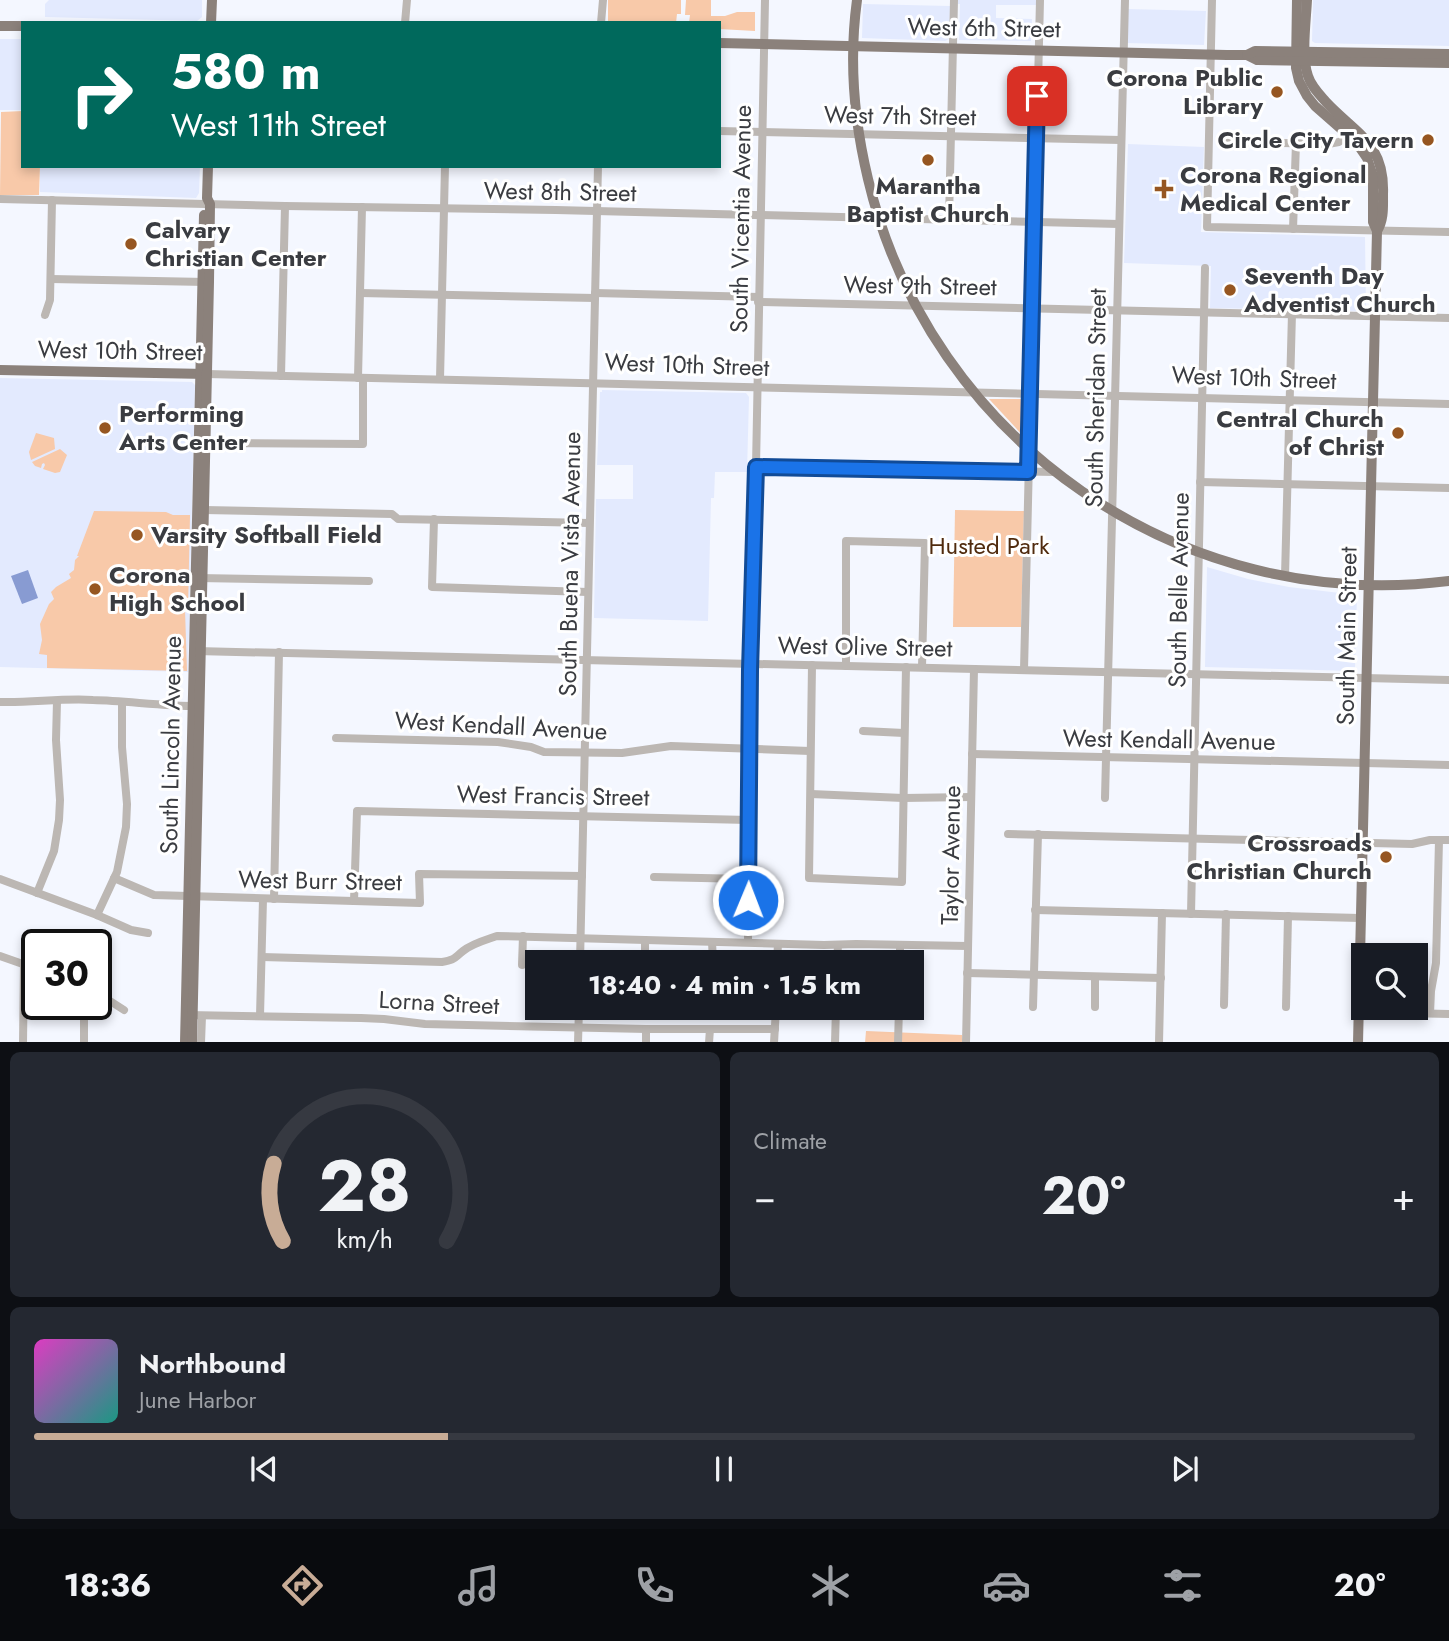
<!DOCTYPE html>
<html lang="en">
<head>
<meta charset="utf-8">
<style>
  body { margin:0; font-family:Jost,sans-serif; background:#242831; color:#f1f3f6; height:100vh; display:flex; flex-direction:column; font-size:26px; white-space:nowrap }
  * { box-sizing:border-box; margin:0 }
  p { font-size:23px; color:#9ea1a6 }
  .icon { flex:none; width:38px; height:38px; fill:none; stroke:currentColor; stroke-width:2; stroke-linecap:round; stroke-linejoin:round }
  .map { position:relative; height:1042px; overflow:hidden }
  .drawer { display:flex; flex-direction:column; gap:10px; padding:10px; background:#0d0f14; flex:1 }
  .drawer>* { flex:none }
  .top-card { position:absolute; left:21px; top:21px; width:700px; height:147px; border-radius:0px; box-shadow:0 4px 10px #0003; background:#00695c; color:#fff; overflow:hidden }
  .tools { position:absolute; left:1351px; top:943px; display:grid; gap:14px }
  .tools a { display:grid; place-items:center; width:77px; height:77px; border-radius:0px; background:#171b24; box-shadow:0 4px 10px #0003; font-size:35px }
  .speed { position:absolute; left:21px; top:929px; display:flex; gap:14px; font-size:35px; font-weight:700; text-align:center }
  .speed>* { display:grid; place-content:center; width:91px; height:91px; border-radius:50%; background:#171b24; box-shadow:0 4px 10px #0003; line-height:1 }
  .speed .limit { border:4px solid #111; border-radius:10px; background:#fff; color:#111 }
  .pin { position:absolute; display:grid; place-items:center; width:60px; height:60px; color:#fff; margin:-30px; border-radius:14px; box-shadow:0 4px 10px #0006 }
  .me { position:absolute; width:77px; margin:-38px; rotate:1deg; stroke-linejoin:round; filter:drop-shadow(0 0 5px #0008) }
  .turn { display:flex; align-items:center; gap:24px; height:147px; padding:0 35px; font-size:32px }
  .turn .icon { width:91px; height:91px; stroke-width:2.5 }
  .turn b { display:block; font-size:49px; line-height:60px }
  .big { font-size:52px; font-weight:700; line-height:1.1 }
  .drawer .tile { flex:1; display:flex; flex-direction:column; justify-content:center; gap:10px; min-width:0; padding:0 24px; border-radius:10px; background:#242831 }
  .drawer .dial { align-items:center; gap:0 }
  .dial svg { height:182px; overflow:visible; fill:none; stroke:#363941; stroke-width:7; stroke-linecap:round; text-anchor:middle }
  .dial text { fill:#f1f3f6; stroke:none }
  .song { display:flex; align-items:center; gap:21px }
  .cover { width:84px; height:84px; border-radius:10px; background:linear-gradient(135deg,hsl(310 70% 55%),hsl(170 70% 35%)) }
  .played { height:7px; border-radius:4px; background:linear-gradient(90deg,#c8ac96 30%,#363941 30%) }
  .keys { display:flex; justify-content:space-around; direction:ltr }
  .heat { display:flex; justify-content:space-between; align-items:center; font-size:38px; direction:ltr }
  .drawer .tiles { flex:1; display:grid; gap:10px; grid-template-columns:1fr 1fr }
  .tile:last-child { grid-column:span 2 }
  .trip { position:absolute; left:525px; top:950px; width:399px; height:70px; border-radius:0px; background:#171b24; box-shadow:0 4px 10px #0003; font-weight:700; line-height:70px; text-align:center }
  .tab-bar { display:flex; height:112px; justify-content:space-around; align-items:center; background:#090b0e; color:#9ea1a6 }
  .tab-bar .icon { width:49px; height:49px }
  .tab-bar .active { color:#c8ac96 }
  .tab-bar b { font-size:32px; color:#f1f3f6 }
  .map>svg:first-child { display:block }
</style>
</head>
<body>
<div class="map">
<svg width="1449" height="1043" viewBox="0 0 1449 1043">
  <rect width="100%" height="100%" fill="#f4f7ff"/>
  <!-- built -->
  <g fill="#e3eafe">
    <path d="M49,0H202V17L197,21L45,17V4Z"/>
    <path d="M958,0H1036V5H996V18L1032,19L1031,41L959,40L960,4H958Z"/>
    <path d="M1313,0H1449V46L1315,43L1312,41Z"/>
    <path d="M863,4L950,6L949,39L945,41L862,38Z"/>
    <path d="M1128,9L1206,11L1204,45L1126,43Z"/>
    <rect x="0" y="39" width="23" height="71"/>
    <path d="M1128,144L1204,147L1201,232L1365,237L1366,311L1210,308L1211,266L1124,263Z"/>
    <path d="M40,166H200L199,193L196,198L40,192Z"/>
    <path d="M0,378L192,382L195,385L188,672L0,667Z"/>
    <path d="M602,390L746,393L749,397L747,472H715L714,498H711L708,621L594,618L596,499H633V465H597L600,392H602Z"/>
    <path d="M1207,567L1248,579L1289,587L1357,595L1355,668L1353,671L1205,667Z"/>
  </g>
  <!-- green -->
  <g fill="#f8c9a9">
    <path d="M608,0H681V14H677L676,23H608Z"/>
    <path d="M686,0H711V16H725L737,12H755V31L719,29V23H689L690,15H685Z"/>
    <path d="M23,111V166H40L39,195H0L1,112Z"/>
    <path d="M989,399H1027L1026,439Z"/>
    <path d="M36,433L54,438L55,449L31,460L29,452Z"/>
    <path d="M60,449L67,455L60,472L55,473L43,469L45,465L44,463L42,464L41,468L35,466L32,462Z"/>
    <path d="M955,510L1024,511L1021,627H953Z"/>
    <path d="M94,511L166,512L173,515H190L188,610H185L187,671L47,668V655L39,654L42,640L40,624L49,604L54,599L51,592L56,587L71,578L69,574L74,570L75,560L79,556H77Z"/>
    <path d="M866,1031L962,1035V1043H865Z"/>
  </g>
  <!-- water -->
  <path fill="#889bd2" d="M28,570L38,598L22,604L11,576Z"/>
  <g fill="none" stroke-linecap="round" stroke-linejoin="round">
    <!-- minor -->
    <g stroke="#bcb7b3" stroke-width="8">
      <path d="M1212,0L1207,227L1449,232"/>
      <path d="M405,23L407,0"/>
      <path d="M601,23L603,0"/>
      <path d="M719,131L1121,140"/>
      <path d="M1229,142L1328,144L1339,142L1351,132"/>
      <path d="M0,199L285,206L556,210L1119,224"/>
      <path d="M949,220L954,0"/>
      <path d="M1293,229L1296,143"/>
      <path d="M51,279L206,282"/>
      <path d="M360,293L595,298"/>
      <path d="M595,293L759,297"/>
      <path d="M758,302L1449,318"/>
      <path d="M45,315L50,300L52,200"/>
      <path d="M207,374L1449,404"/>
      <path d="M281,376L285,206"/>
      <path d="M358,378L362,207"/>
      <path d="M440,379L445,166"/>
      <path d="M205,443L363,444V378"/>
      <path d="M756,467L1054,472"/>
      <path d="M1200,482L1449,488"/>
      <path d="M204,510L392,514L398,519L589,523"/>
      <path d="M434,519L432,587L588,592"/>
      <path d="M1285,576L1292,313"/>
      <path d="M198,578L369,581"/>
      <path d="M196,651L1449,680"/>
      <path d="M812,665L809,878L902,882L906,667"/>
      <path d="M846,666V541L925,543L922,667"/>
      <path d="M1024,670L1040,0"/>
      <path d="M0,702C31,703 62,698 93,700C128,701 162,706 197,706"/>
      <path d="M863,731L904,733"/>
      <path d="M336,738L498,742L531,747L544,752L622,753L671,746L810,751"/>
      <path d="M972,754L1449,765"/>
      <path d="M811,794L903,798L971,797"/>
      <path d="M1105,798L1125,0"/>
      <path d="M1008,834L1412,844L1430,840H1449"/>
      <path d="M654,877L748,879"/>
      <path d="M114,878L154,895L420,903L419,874L582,876"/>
      <path d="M0,879L97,915L131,930L148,933"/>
      <path d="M37,893L54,851L59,820L60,800L56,740L57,701"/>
      <path d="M274,899L279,652"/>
      <path d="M354,901L357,811L749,820"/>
      <path d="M1035,910L1360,918"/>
      <path d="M1191,914L1205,268"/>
      <path d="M97,915L117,872L126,827L127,804L122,747V702"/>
      <path d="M645,940V962"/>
      <path d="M712,942L713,961"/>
      <path d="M748,942L750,663L756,467L765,0"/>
      <path d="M0,956L37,969"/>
      <path d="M262,957L442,962C455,960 454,958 463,951C473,943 486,940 497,936L824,945L856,944L968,946"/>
      <path d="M580,962L598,166"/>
      <path d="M777,962L778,944"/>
      <path d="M837,962L838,945"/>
      <path d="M900,962V945"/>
      <path d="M522,965L523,936"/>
      <path d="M967,973L1161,978"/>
      <path d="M96,992L124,1010"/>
      <path d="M1224,1005L1226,914"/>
      <path d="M1033,1007L1038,834"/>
      <path d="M1095,1007V977"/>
      <path d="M1286,1007L1288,916"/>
      <path d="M1359,1012L1449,1014"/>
      <path d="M1430,1013L1431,991L1436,963L1439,840"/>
      <path d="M187,1015L361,1018L384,1019L425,1024L646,1029H775"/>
      <path d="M260,1016L263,899"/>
      <path d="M23,1043L24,964"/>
      <path d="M84,1043V1004"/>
      <path d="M201,1043L202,1016"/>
      <path d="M578,1043L579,1008"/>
      <path d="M646,1043V1029"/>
      <path d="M709,1043L710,1029"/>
      <path d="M774,1043L776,1008"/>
      <path d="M835,1043L836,1008"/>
      <path d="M898,1043L899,1008"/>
      <path d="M966,1043L974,669"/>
      <path d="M1159,1043L1162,913"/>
    </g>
    <!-- major -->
    <g stroke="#8b817b" stroke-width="10">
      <path d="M857,0C849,59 854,121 868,179C930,441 1182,615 1449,581"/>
      <path d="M1297,0L1296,68L1299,81L1307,96L1315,106L1356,142L1367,158L1373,176V222L1377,231L1358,1043"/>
      <path d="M1307,0C1306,21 1301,57 1308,76C1311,86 1319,94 1326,102C1356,134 1385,143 1383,194C1383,207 1384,220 1377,231"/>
      <path d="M211,23L212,0"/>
      <path d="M0,26H23"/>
      <path d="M719,43L1227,55H1247L1257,60L1449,63"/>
      <path d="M1247,55L1255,51L1449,54"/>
      <path d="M0,370L207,374"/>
      <path d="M185,1043L204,215"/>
      <path d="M192,1043L209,282L210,204L207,198L208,166"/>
    </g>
  </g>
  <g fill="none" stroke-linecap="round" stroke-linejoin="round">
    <!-- route casing -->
    <g stroke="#114b97" stroke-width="18">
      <path id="route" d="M748,900L750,670L756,467L1028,472L1037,96"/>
    </g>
    <!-- route -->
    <use href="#route" stroke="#1a73e8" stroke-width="12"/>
  </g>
  <!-- markers -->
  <g fill="#965621" stroke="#fff" stroke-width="2.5">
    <circle cx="1277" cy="92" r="7"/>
    <circle cx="1428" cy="140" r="7"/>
    <circle cx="928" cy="160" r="7"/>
    <path d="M1160.5 178.5h7v7h7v7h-7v7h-7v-7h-7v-7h7z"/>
    <circle cx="131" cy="244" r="7"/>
    <circle cx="1230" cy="290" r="7"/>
    <circle cx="105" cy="428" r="7"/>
    <circle cx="1398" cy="433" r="7"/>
    <circle cx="137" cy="535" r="7"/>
    <circle cx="95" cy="589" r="7"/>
    <circle cx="1386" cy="857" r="7"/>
  </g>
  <g text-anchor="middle" stroke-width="6" stroke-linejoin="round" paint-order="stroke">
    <!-- street labels -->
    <g font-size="24" fill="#3a3c41" stroke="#fff">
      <text transform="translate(984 28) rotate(1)" y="8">West 6th Street</text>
      <text transform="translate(900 116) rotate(1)" y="8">West 7th Street</text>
      <text transform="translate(560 192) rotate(1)" y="8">West 8th Street</text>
      <text transform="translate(741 219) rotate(-89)" y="8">South Vicentia Avenue</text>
      <text transform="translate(920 286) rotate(1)" y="8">West 9th Street</text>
      <text transform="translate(120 351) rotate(1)" y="8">West 10th Street</text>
      <text transform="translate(687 365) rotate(2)" y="8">West 10th Street</text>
      <text transform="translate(1254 378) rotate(2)" y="8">West 10th Street</text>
      <text transform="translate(1096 398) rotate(-89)" y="8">South Sheridan Street</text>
      <text transform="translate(570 564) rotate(-89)" y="8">South Buena Vista Avenue</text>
      <text transform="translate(1179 590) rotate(-89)" y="8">South Belle Avenue</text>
      <text transform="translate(1347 636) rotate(-89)" y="8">South Main Street</text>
      <text transform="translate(865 647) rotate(1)" y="8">West Olive Street</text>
      <text transform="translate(501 726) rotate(3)" y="8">West Kendall Avenue</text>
      <text transform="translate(1169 740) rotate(1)" y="8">West Kendall Avenue</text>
      <text transform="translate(171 745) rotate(-89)" y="8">South Lincoln Avenue</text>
      <text transform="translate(553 796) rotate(1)" y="8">West Francis Street</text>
      <text transform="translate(951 855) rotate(-89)" y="8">Taylor Avenue</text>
      <text transform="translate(320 881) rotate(1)" y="8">West Burr Street</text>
      <text transform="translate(439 1003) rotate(3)" y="8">Lorna Street</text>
    </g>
    <!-- poi labels -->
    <g font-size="24" font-weight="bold" fill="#3a3c41" stroke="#fff" text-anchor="start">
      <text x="1263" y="86" text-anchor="end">Corona Public<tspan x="1263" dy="28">Library</tspan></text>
      <text x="1414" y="148" text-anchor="end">Circle City Tavern</text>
      <text x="1180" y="183">Corona Regional<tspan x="1180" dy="28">Medical Center</tspan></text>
      <text x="928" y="194" text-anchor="middle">Marantha<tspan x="928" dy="28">Baptist Church</tspan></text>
      <text x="145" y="238">Calvary<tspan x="145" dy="28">Christian Center</tspan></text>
      <text x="1244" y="284">Seventh Day<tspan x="1244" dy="28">Adventist Church</tspan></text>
      <text x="119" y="422">Performing<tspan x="119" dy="28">Arts Center</tspan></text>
      <text x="1384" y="427" text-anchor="end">Central Church<tspan x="1384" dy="28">of Christ</tspan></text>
      <text x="151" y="543">Varsity Softball Field</text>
      <text x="109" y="583">Corona<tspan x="109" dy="28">High School</tspan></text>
      <text x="1372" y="851" text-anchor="end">Crossroads<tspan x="1372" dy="28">Christian Church</tspan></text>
    </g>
    <!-- park labels -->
    <g font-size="24" fill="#502b0e" stroke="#fff">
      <text x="989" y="554">Husted Park</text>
    </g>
  </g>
</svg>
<div class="tools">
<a><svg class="icon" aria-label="search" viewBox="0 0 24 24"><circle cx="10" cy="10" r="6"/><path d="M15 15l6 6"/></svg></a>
</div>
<div class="speed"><div class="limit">30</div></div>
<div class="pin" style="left:1037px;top:96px;background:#d93025"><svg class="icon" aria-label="arrive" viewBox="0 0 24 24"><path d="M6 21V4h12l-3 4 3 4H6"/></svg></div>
<svg class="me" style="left:748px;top:900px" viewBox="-20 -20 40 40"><circle r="17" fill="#1a73e8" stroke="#fff" stroke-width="3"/><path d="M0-11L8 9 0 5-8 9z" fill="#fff"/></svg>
<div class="trip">18:40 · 4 min · 1.5 km</div>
<div class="top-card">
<div class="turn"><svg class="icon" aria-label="right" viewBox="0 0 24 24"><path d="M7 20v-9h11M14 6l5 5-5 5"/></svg><div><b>580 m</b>West 11th Street</div></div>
</div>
</div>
<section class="drawer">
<div class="tiles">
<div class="tile dial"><svg viewBox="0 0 100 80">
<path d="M14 69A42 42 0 1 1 86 69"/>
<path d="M14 69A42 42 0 0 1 10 35" stroke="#c8ac96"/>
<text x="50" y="56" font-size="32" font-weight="700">28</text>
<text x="50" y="72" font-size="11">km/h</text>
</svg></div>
<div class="tile"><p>Climate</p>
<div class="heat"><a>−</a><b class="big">20°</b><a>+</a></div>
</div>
<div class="tile">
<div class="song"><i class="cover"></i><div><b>Northbound</b><p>June Harbor</p></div></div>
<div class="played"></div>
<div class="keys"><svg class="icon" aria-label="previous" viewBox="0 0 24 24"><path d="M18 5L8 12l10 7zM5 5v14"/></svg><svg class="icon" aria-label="pause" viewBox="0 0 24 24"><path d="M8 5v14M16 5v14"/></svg><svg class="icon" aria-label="next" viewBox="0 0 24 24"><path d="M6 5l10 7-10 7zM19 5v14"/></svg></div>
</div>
</div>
</section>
<nav class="tab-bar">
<b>18:36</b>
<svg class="icon active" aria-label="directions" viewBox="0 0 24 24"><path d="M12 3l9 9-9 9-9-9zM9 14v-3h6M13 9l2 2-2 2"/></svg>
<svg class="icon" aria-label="music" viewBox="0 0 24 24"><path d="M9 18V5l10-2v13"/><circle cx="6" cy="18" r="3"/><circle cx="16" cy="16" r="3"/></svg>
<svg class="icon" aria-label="phone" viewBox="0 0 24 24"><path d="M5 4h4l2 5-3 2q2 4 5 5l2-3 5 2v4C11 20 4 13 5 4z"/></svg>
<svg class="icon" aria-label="climate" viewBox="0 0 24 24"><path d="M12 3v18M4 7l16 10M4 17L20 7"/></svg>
<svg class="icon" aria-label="car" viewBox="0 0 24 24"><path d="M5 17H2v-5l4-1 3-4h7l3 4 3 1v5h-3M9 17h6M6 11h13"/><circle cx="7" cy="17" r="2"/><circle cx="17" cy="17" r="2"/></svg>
<svg class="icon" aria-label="filters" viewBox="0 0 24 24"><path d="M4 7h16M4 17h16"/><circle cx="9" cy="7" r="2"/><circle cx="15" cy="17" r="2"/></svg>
<b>20°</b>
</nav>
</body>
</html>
